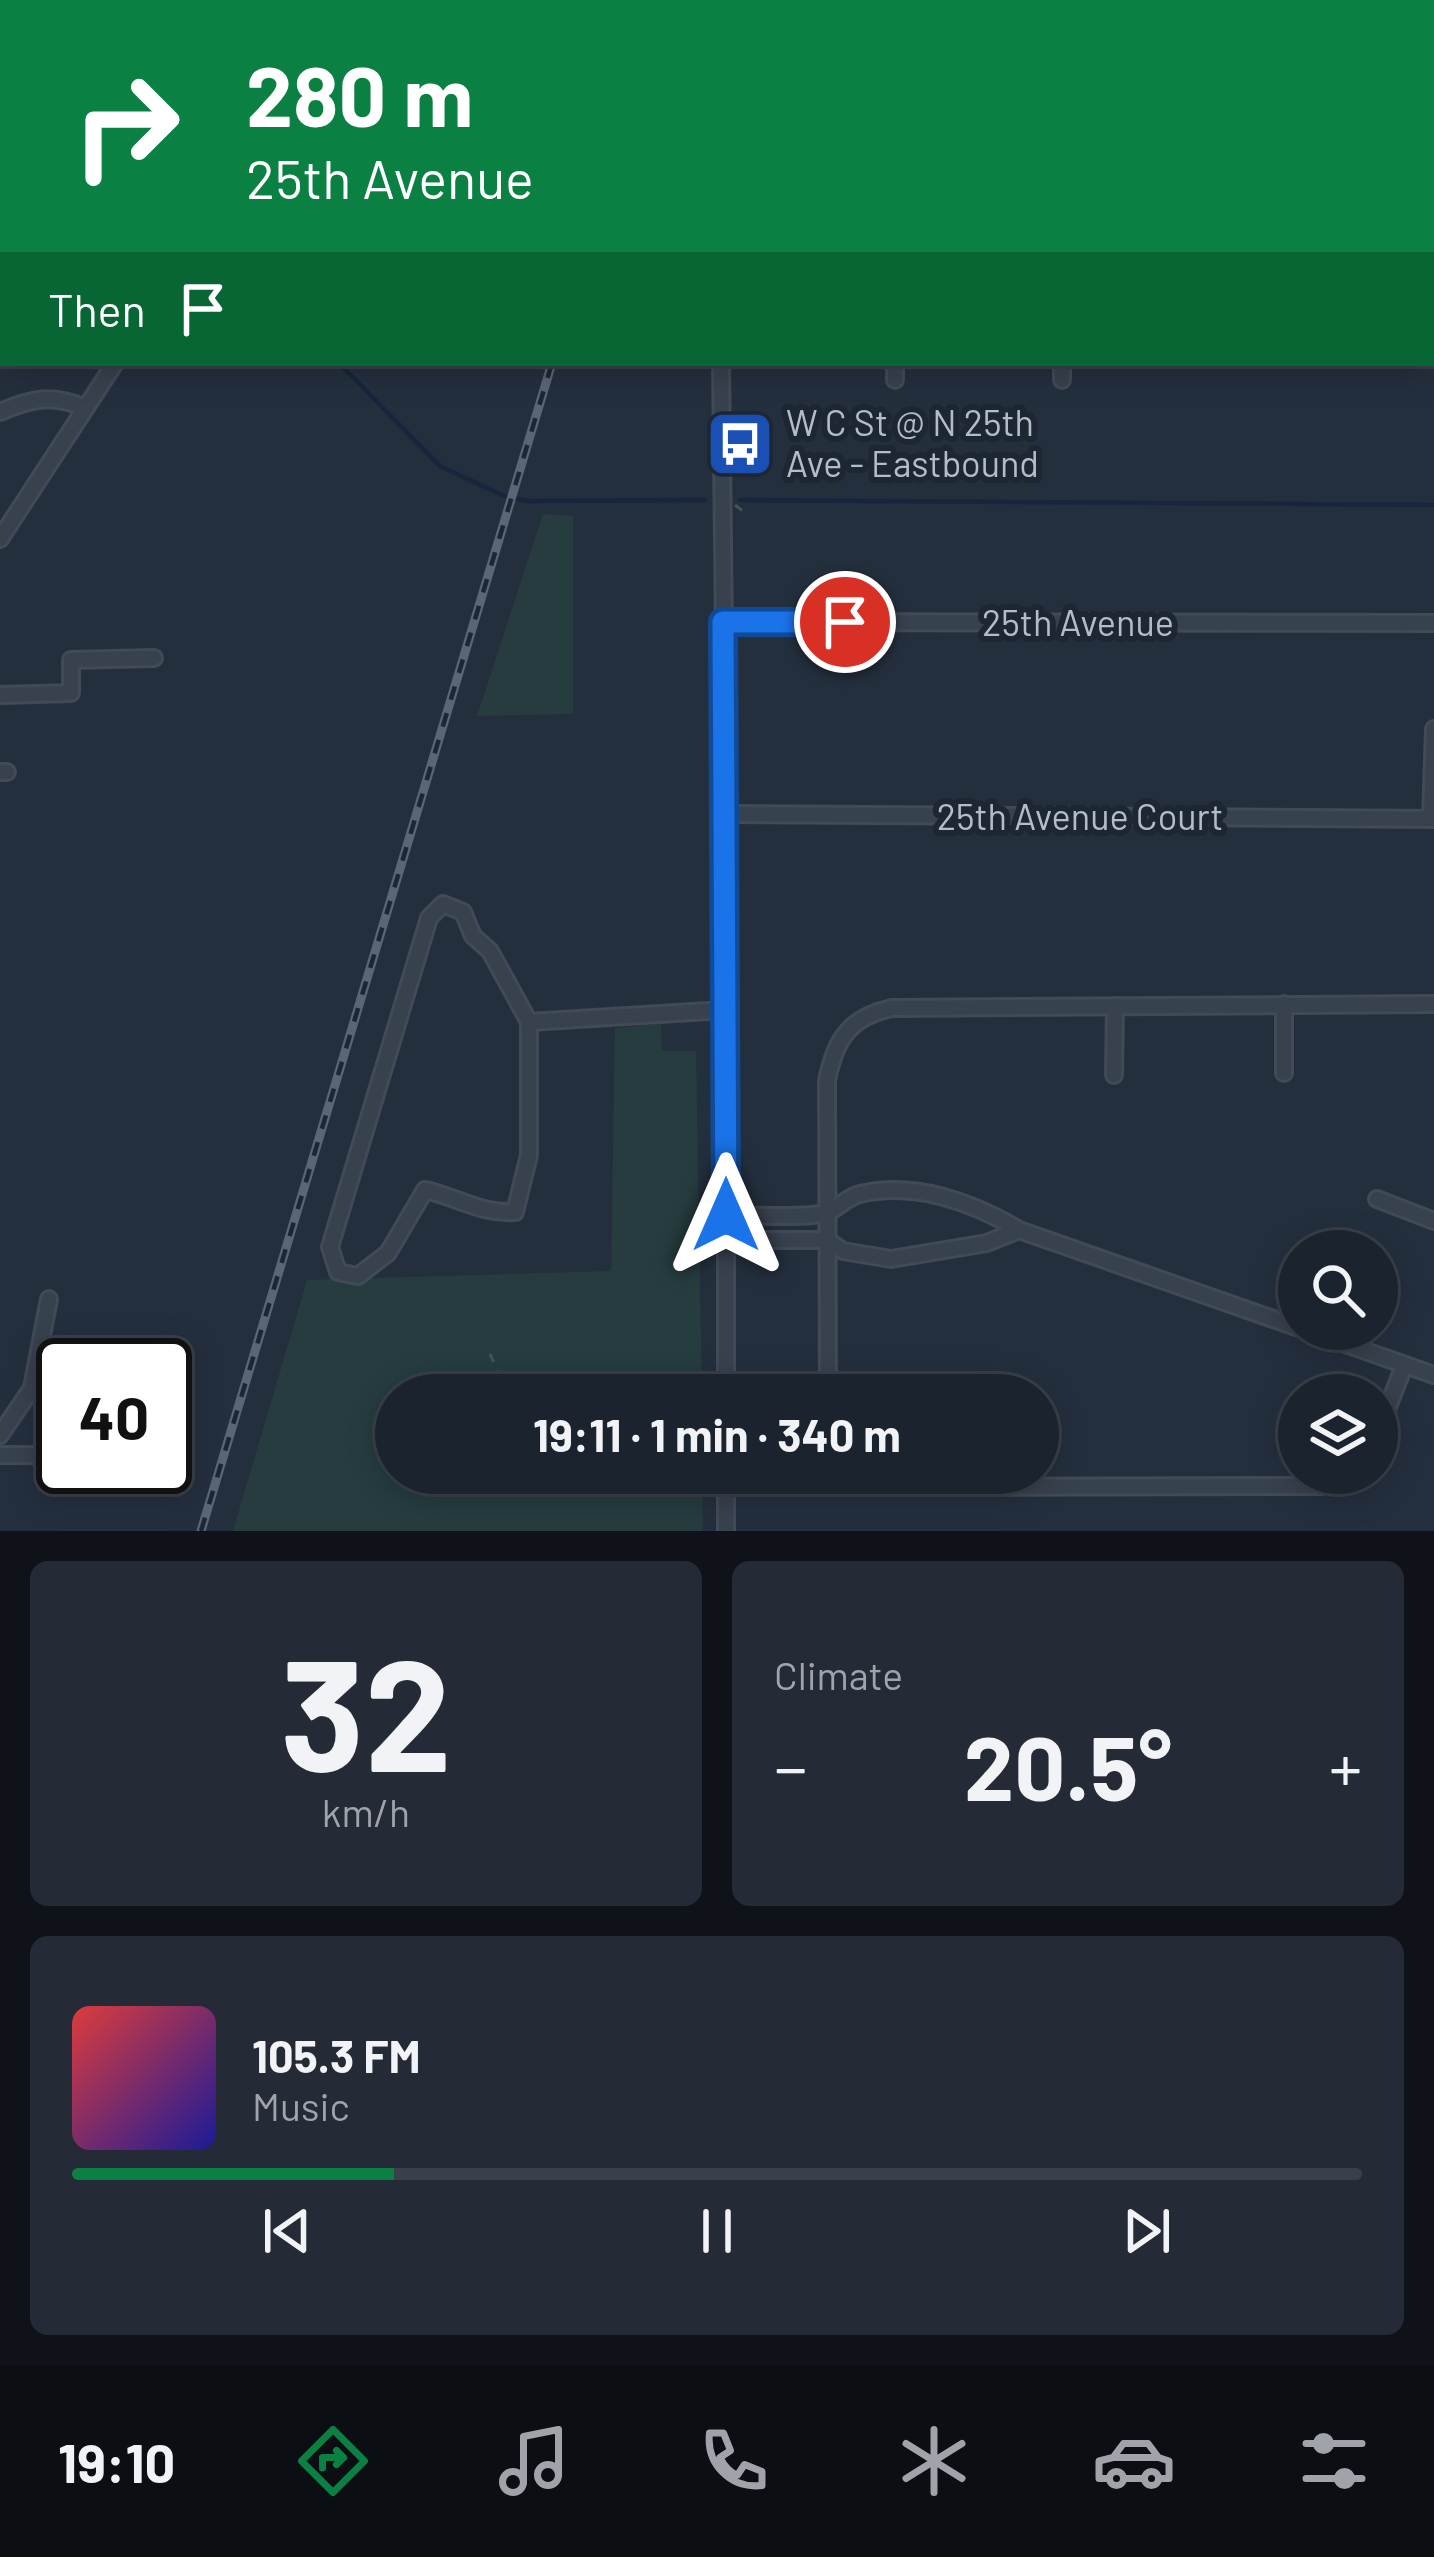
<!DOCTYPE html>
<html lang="en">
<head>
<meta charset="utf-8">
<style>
  body { margin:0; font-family:Barlow,sans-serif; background:#242b36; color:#f1f3f6; height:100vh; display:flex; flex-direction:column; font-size:45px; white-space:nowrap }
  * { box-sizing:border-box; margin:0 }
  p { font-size:39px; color:#a0a4aa }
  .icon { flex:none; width:66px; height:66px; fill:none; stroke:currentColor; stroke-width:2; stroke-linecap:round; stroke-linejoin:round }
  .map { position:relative; height:1531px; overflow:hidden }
  .details { display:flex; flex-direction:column; gap:30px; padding:30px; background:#0f1319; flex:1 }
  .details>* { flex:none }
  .top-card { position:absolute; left:0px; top:0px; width:1434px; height:366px; box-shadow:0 6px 30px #0003,0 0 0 3px #39404a; background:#0b8043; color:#fff; overflow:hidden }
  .controls { position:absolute; left:1278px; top:1230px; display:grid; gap:24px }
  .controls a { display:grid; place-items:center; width:120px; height:120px; border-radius:50%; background:#1b232e; box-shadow:0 6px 30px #0003,0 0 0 3px #39404a; font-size:60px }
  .speed { position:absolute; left:36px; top:1338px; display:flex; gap:24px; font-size:60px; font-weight:700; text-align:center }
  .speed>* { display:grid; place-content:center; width:156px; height:156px; border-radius:50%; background:#1b232e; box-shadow:0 6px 30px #0003,0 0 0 3px #39404a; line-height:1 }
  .speed .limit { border:6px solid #111; border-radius:18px; background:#fff; color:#111 }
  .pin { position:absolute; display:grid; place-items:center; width:102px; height:102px; color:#fff; margin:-51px; border:6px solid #fff; border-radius:50%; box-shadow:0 3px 12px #0007 }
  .me { position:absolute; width:132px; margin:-66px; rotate:0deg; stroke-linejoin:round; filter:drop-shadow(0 0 9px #0008) }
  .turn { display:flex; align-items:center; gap:42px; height:252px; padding:0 48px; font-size:54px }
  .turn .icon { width:156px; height:156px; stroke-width:2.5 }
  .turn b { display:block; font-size:84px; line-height:102px }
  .then { display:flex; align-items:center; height:114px; padding:0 48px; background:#0003; gap:24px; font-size:45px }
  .big { font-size:90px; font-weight:700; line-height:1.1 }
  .details .widget { flex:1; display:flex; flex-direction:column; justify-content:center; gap:18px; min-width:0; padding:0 42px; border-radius:18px; background:#242b36 }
  .details .dial { align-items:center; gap:0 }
  .dial b { font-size:156px; line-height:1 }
  .song { display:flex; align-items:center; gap:36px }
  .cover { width:144px; height:144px; border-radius:18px; background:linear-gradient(135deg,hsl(0 70% 55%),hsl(240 70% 35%)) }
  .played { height:12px; border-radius:6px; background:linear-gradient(90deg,#0b8043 25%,#39404a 25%) }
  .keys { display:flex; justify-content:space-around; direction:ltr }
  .heat { display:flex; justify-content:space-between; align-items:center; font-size:66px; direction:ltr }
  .details .tiles { flex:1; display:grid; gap:30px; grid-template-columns:1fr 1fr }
  .widget:last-child { grid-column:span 2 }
  .trip { position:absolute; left:375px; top:1374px; width:684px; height:120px; border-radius:60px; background:#1b232e; box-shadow:0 6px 30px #0003,0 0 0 3px #39404a; font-weight:700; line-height:120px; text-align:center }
  .tabs { display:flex; height:192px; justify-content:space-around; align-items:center; background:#0b0e12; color:#a0a4aa }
  .tabs .icon { width:84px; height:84px }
  .tabs .selected { color:#0b8043 }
  .tabs b { font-size:54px; color:#f1f3f6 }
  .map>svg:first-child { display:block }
</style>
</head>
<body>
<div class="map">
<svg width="1434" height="1531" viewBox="0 0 1434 1531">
  <rect width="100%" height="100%" fill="#242f3e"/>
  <!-- green -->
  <g fill="#263c3f">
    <path d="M543,514L573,516V714L477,716Z"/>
    <path d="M661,1024L662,1051H696L702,1395H396V1473H702L703,1531H233L307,1280L611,1271L615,1028Z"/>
  </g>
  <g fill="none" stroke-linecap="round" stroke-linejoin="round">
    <!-- stream -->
    <g stroke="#17263c" stroke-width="4.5">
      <path d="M0,197H3"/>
      <path d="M339,363L440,466L504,496L527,501L705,500"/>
      <path d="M740,500L1434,505"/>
    </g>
    <!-- minor casing -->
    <g stroke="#414a57" stroke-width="20">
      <g id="minor">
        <path d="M377,0L382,3"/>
        <path d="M719,0L720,3"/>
        <path d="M344,3L346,0"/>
        <path d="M1061,3V0"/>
        <path d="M1431,78H1434"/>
        <path d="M721,363L726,814V1395"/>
        <path d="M1062,363V380"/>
        <path d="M895,380V363"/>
        <path d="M0,412C33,398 52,394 85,408"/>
        <path d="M0,539L115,363"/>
        <path d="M723,622L1434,623"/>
        <path d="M0,695L71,693V660L154,658"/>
        <path d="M0,772H7"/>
        <path d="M726,814L1434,819"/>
        <path d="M1431,819L1434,729"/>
        <path d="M443,904L463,912L473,936L490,951L529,1022V1155L515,1212C480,1214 460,1198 425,1190L388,1253L358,1276L338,1272L330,1247L429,918Z"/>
        <path d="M1284,1004V1073"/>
        <path d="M529,1022L725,1010"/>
        <path d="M1114,1075L1115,1006"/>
        <path d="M1377,1199L1434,1221"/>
        <path d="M726,1215C748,1215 811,1219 828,1212C840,1207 847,1197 860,1194C914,1181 973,1202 1019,1230L1299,1328"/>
        <path d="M726,1240H827L843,1251L891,1259L987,1243L1019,1230"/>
        <path d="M1303,1329L1434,1375"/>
        <path d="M828,1395L827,1081C835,1039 850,1017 892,1008L1434,1004"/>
        <path d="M0,1435L32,1388L49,1299"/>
        <path d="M1377,1435L1404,1366"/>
        <path d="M0,1455H63"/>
        <path d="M726,1473V1531"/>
        <path d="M854,1473L886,1487L1321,1486L1350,1473"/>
      </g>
    </g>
    <!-- path -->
    <g stroke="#3f5557" stroke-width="3" stroke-dasharray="9 9" stroke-linecap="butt">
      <path d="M735,505L748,515"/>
      <path d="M490,1354L502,1382L517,1395"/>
    </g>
    <!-- minor -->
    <use href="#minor" stroke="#38414e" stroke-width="14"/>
    <!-- rail casing -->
    <g stroke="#5a6575" stroke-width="9">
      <g id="rail">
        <path d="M661,3L662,0"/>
        <path d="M201,1531L552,363"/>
      </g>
    </g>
    <!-- rail -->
    <use href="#rail" stroke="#1d2633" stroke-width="4.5" stroke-dasharray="14" stroke-linecap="butt"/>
  </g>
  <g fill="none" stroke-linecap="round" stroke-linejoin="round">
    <!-- route casing -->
    <g stroke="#114b97" stroke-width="30">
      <path id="route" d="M726,1215L723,622H845"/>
    </g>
    <!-- route -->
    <use href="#route" stroke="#1a73e8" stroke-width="21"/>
  </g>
  <!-- icons -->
  <defs>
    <g id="bus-square" transform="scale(3.45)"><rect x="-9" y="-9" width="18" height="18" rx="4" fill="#1a4fb4" stroke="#1d2633"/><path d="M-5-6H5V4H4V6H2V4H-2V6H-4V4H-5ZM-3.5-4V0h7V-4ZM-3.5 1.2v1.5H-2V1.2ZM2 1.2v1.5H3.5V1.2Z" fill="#fff"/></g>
  </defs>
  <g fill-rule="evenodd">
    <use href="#bus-square" x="740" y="444"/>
  </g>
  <g text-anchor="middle" stroke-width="12" stroke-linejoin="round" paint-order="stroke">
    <!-- poi labels -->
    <g font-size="36" fill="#b4bcc9" stroke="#1d2633" text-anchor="start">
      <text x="786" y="436">W C St @ N 25th<tspan x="786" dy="41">Ave - Eastbound</tspan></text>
    </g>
    <!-- street labels -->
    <g font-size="36" fill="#b4bcc9" stroke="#1d2633">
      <text x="1078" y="636">25th Avenue</text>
      <text x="1080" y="830">25th Avenue Court</text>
    </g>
  </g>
</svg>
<div class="controls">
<a><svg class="icon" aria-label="search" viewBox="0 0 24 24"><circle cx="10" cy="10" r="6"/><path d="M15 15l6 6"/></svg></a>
<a><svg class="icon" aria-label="layers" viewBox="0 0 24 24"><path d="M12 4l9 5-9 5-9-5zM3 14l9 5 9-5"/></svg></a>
</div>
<div class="speed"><div class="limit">40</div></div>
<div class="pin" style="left:845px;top:622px;background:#d93025"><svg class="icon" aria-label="arrive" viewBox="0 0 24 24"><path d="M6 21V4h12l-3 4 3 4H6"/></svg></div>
<svg class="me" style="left:726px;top:1215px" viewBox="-20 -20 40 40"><path d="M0-17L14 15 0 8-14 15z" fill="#1a73e8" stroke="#fff" stroke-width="4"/></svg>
<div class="trip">19:11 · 1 min · 340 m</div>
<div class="top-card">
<div class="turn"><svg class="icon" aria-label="right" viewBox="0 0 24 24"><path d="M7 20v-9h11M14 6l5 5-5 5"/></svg><div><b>280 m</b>25th Avenue</div></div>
<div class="then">Then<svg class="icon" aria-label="arrive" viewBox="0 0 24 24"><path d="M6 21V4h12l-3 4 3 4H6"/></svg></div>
</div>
</div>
<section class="details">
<div class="tiles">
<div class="widget dial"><b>32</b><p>km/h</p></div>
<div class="widget"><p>Climate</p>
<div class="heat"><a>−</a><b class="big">20.5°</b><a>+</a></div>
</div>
<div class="widget">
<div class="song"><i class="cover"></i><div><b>105.3 FM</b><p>Music</p></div></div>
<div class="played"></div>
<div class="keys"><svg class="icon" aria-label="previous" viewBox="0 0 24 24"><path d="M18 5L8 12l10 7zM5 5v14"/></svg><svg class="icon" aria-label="pause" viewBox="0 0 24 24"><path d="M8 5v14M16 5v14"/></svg><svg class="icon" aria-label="next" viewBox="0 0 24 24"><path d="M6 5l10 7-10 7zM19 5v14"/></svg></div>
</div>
</div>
</section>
<nav class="tabs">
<b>19:10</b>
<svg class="icon selected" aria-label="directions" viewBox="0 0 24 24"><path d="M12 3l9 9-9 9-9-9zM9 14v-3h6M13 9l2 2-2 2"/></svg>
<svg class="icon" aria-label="music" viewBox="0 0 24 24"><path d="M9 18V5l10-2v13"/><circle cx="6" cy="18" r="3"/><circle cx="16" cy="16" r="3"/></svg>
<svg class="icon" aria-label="phone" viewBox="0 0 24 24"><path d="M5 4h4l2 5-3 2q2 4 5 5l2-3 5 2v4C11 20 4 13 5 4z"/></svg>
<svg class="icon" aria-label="climate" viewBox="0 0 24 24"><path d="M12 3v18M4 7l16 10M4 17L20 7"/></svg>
<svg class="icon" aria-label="car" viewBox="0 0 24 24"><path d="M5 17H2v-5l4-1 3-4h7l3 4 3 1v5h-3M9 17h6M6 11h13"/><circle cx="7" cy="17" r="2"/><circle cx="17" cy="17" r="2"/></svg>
<svg class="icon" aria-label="filters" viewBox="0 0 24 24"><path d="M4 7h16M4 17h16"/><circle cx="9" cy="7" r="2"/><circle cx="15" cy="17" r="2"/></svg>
</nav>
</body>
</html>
